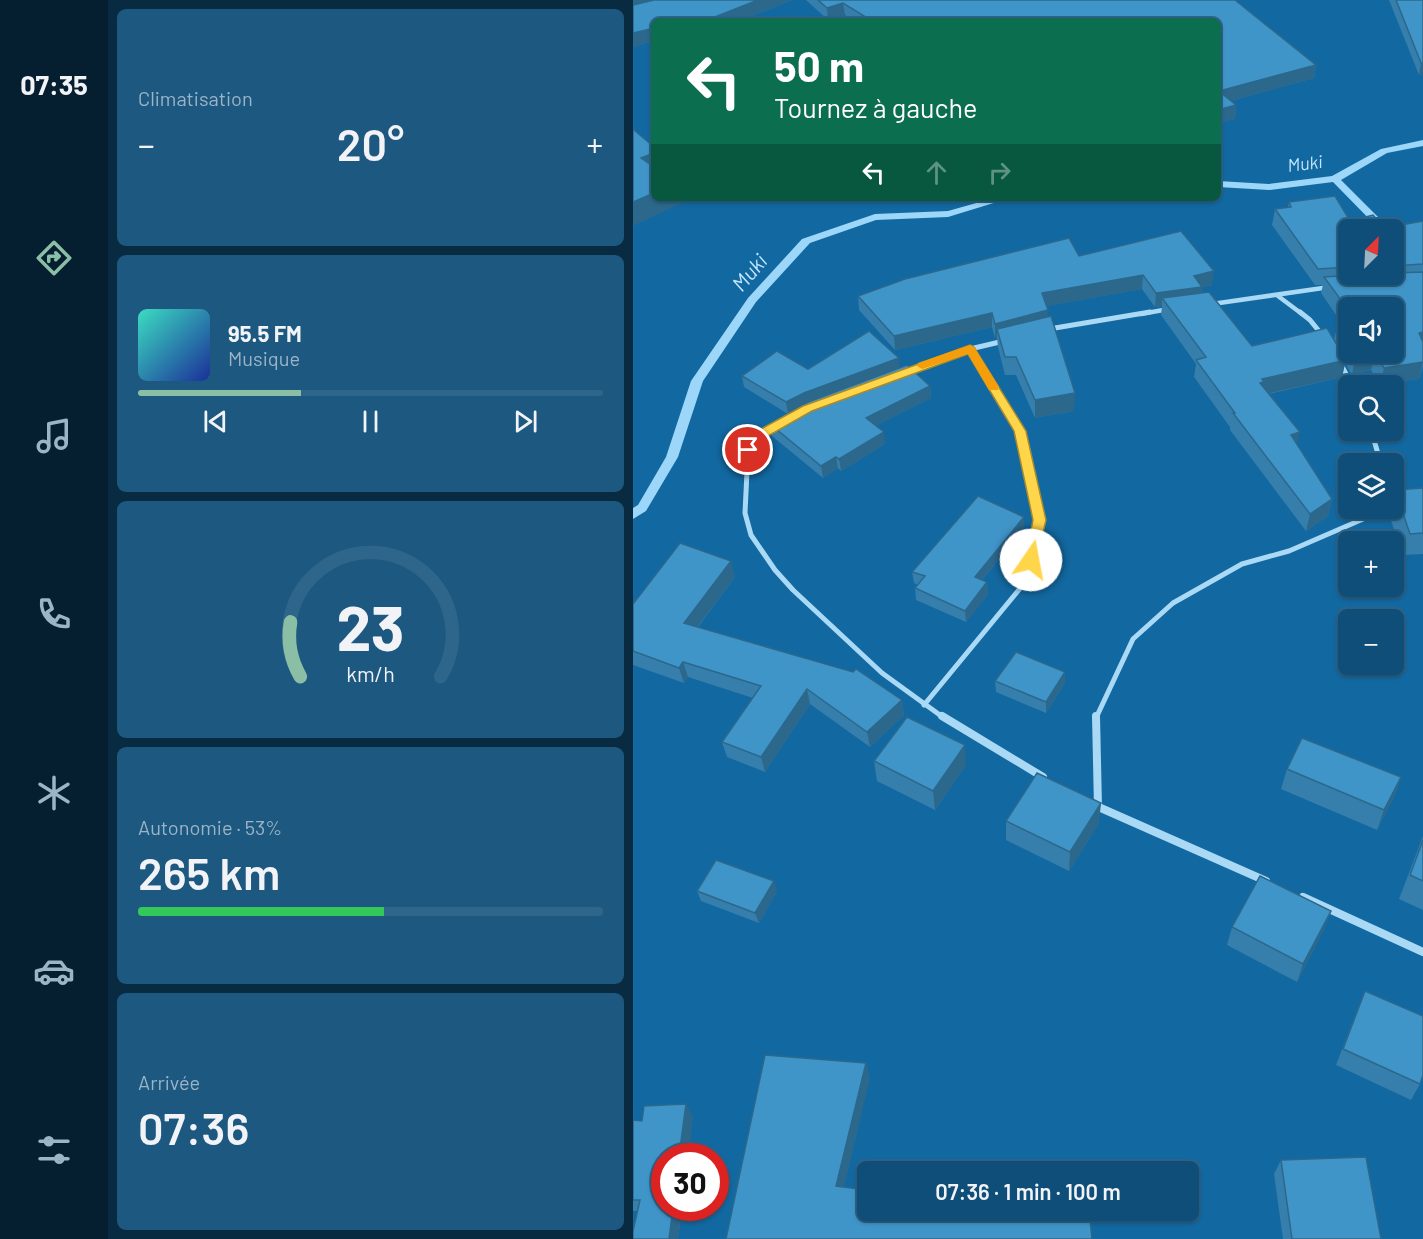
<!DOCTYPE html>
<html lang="fr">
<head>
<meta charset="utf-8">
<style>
  body { margin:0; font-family:Barlow,sans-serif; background:#1c5880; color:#f1f3f6; height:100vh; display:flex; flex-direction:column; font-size:22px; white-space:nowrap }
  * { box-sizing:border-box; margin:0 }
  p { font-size:20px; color:#9bb4c6 }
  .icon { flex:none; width:33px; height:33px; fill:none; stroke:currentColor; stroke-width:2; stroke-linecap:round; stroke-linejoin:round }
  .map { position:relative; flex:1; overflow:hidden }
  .side { display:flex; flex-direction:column; gap:9px; padding:9px; background:#082b42; width:525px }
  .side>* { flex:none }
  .top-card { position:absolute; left:18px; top:18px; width:570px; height:183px; border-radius:9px; box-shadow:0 2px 4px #0004,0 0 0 2px #2e658a; background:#0b6e4f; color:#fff; overflow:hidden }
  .needle { width:39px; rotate:24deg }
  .buttons { position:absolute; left:705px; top:219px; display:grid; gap:12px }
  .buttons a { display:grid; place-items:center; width:66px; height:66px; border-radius:9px; background:#0e4e78; box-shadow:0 2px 4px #0004,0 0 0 2px #2e658a; font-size:30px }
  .speed { position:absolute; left:18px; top:1143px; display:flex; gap:12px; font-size:30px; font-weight:700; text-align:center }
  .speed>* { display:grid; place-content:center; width:78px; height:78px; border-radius:50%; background:#0e4e78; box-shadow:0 2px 4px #0004,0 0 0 2px #2e658a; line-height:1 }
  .speed .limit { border:9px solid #d22; background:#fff; color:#111 }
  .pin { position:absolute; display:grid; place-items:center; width:51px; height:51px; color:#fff; margin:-26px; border:3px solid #fff; border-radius:50%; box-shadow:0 2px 6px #0007 }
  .me { position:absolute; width:66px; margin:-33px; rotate:12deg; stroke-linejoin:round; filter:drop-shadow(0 0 4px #0008) }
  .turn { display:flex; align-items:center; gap:21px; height:126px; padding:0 24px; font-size:27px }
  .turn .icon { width:78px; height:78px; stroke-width:2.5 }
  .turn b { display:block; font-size:42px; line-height:51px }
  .lanes { display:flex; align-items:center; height:57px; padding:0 24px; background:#0003; justify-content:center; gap:30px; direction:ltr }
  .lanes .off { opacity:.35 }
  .big { font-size:45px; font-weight:600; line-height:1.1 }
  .side .tile { flex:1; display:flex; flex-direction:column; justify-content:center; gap:9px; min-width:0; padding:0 21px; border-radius:9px; background:#1c5880 }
  .side .dial { align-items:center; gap:0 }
  .dial svg { height:156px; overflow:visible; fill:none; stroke:#2e658a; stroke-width:7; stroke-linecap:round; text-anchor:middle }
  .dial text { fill:#f1f3f6; stroke:none }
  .song { display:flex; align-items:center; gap:18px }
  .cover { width:72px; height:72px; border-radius:9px; background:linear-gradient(135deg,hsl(170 70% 55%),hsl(230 70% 35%)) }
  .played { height:6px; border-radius:3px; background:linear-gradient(90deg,#8abfa5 35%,#2e658a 35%) }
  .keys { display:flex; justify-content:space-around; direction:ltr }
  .heat { display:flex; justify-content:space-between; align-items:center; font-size:33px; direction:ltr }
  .charge { height:9px; border-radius:4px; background:linear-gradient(90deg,#34c759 53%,#2e658a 0) }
  .trip { position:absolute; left:224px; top:1161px; width:342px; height:60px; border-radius:9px; background:#0e4e78; box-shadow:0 2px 4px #0004,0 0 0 2px #2e658a; font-weight:600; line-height:60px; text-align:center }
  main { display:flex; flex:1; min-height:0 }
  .tab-bar { display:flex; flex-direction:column; width:108px; justify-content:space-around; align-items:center; background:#061f30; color:#9bb4c6 }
  .tab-bar .icon { width:42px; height:42px }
  .tab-bar .on { color:#8abfa5 }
  .tab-bar b { font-size:27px; color:#f1f3f6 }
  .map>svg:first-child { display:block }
</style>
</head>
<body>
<main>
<nav class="tab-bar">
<b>07:35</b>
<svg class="icon on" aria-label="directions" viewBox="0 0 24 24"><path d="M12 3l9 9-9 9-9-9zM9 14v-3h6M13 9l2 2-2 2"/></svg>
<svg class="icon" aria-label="music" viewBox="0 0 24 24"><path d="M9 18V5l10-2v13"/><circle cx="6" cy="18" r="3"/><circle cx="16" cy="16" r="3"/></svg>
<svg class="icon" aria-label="phone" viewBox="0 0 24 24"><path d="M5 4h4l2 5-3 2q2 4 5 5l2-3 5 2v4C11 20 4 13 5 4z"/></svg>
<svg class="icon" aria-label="climate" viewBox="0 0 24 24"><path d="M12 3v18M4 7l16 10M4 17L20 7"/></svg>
<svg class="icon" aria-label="car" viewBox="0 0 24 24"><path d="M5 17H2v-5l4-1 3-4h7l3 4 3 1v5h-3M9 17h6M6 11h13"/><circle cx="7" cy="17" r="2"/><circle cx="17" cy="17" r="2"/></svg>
<svg class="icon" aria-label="filters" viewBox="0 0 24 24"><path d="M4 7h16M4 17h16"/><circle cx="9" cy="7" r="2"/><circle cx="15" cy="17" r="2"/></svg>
</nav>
<section class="side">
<div class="tile"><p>Climatisation</p>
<div class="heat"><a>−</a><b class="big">20°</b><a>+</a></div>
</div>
<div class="tile">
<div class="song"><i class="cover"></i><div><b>95.5 FM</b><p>Musique</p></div></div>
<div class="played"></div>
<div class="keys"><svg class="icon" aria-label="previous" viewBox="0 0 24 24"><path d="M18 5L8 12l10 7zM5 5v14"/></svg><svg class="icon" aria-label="pause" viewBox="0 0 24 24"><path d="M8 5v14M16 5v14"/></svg><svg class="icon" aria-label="next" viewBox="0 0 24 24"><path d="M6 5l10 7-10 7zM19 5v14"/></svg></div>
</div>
<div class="tile dial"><svg viewBox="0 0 100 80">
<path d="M14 69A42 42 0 1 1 86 69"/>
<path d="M14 69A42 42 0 0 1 9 41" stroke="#8abfa5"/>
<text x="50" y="56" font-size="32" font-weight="700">23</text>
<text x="50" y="72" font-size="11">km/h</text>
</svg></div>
<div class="tile"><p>Autonomie · 53%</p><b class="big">265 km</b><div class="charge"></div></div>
<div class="tile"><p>Arrivée</p><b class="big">07:36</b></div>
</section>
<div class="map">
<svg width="790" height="1239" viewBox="0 0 790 1239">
  <rect width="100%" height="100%" fill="#1268a0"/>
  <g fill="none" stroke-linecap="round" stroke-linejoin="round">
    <!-- stream -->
    <g fill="#9cd6f8" fill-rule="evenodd">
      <path d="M790,140V146L754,153L708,180L758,230H747L700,182L636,190L585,187V181L636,184L699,176L748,149Z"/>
      <path d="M361,198H377L315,217L243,220L177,243L123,302L70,381L45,457L13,511L0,519V508L5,505L33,457L58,381L115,298L169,239L242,214L315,211Z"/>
    </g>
    <!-- minor-far2 -->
    <g stroke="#aad9f5" stroke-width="4.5">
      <path d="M645,296L669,314"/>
      <path d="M579,304L697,287"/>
      <path d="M508,314L536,309"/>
    </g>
    <!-- minor-far1 -->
    <g stroke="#aad9f5" stroke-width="5">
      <path d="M667,312L677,320L690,336"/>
      <path d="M416,329L517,312"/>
      <path d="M707,362L719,386"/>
      <path d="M272,372L337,349L371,341"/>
      <path d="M144,425L121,438L115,451L112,513L118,535L142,570L160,590L249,673L311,718"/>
      <path d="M738,430L748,464"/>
      <path d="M291,705L394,580L407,520L387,431L337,349"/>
      <path d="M463,718L500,639L540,603L609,564L656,551L737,516L742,508"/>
    </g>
    <!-- minor -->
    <g stroke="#aad9f5" stroke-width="8">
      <path d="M309,716L410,777"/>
      <path d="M463,716L465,807"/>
      <path d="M461,805L633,881"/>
      <path d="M670,897L790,952"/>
    </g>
  </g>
  <!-- wall -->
  <g fill="#367fac" fill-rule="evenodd">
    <path d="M0,0H159L106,21H21V43L20,41L0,47Z"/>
    <path d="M173,0H602L683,65L681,78L597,101L603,105L602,119L585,123V21H220L212,15L195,20Z"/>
    <path d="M756,0H790V74L786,75Z"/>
    <path d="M656,202L717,221L752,228L790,221V366L786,379L747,384L738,370L719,375L712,363L709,377L636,394L664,445L699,499L695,516L673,531L597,430V427L561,377L563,364L528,315L529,306L522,307L509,289L413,306L414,317L441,411L402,418L383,375H372L365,347L364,337L362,338L359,327L262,350L226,310L225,296L446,256L579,285L569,287L568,293L619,346L701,340L704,327L710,325L688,293L690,285H682L639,225L642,209L655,207ZM716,230H760V274H716ZM716,308L760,352H716Z"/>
    <path d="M267,368L297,386L298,398L242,426L252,444L208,471L205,468L190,478L139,436L137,424L155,414L111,387L109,376L175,369Z"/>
    <path d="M790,488V554L770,555L755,512L756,508H760V493L762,490Z"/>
    <path d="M391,517V529L349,580L354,582L355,594L333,622L283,600L282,588L285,585L281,583L279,572Z"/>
    <path d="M102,577L65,627L269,700L271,715L237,747L177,704L132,772L94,757L89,742L120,698L55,677L51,683L0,665V604Z"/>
    <path d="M362,681L432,683L413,713L363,692Z"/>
    <path d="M241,761L333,765L302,810L244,781Z"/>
    <path d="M654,769L768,777L761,797L744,830L648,789Z"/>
    <path d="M373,821L466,823L436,871L373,840Z"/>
    <path d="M790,836V910L766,899Z"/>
    <path d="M64,891H144L126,923L68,901Z"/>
    <path d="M698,911L691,929L664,982L594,945L599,927Z"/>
    <path d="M732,991L787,1084L778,1100L703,1065L725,1008Z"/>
    <path d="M60,1117L32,1208H49L45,1239L5,1211H0V1120L9,1121Z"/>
    <path d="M648,1160L748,1239H650L641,1174Z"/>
  </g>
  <!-- shaded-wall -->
  <g fill="#2c688c">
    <path d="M0,0H37L0,9Z"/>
    <path d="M125,0H159L106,21H79V18Z"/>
    <path d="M210,3L212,15L195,20L194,8Z"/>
    <path d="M17,29L20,41L0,47V33Z"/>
    <path d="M788,63H790V74L786,75Z"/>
    <path d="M683,65L681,78L585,104L586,91Z"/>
    <path d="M603,105L602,119L585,123V110Z"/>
    <path d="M21,153V176L8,158Z"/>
    <path d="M21,193V198H48L49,203L0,226V202Z"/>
    <path d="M581,271L579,285L569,287L568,301L529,298V306L522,307L523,293L561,276Z"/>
    <path d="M510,275L509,289L409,307V293Z"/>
    <path d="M415,310L414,324L364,329V337L362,338V324Z"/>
    <path d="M359,313V327L262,350L261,336Z"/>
    <path d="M790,332V347L786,333Z"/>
    <path d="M743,354L738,370L719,375L722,358Z"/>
    <path d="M266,358L267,370L155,414L153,402L171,393Z"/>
    <path d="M713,360L709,377L628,395L624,400L629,379Z"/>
    <path d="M790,362L786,379L747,384L751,368Z"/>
    <path d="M297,386L298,398L234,430L233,418Z"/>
    <path d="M442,393L441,411L402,418V400Z"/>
    <path d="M251,432L252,444L208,471L206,459Z"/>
    <path d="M667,432L663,449L658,435Z"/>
    <path d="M203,457L205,468L190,478L188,466Z"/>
    <path d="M699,499L695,516L673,531L677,514Z"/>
    <path d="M391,517V529L342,588V577Z"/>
    <path d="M98,561L102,577L56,638L51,623Z"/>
    <path d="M354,582L355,594L333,622L332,611Z"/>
    <path d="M50,662L55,677L51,683L46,668Z"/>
    <path d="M432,672V683L413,713V702Z"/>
    <path d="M174,689L177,704L132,772L128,757Z"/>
    <path d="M269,700L271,715L237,747L234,732Z"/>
    <path d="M332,745L333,765L302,810L300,791Z"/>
    <path d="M768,777L761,797L744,830L751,810Z"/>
    <path d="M468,803L466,823L436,871L437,852Z"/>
    <path d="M141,881L144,891L126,923L122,913Z"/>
    <path d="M698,911L691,929L664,982L670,964Z"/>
    <path d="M233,1063L237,1079L208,1200L203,1186Z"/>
    <path d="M53,1104L60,1117L56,1156H46Z"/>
    <path d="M40,1208H49L45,1239H36Z"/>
  </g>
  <!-- building -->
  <g fill="#3f94c8" stroke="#2c688c" stroke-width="1.5">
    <path d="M21,0H125L79,18L81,21H21V33L17,29L0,33V5Z"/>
    <path d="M185,0H602L683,65L586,91L603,105L585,110V21H239L210,3L194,8Z"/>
    <path d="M763,0H790V63H788Z"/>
    <path d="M0,129L21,147V153L8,158L21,167V193L0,202Z"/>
    <path d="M702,196L717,221L740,215L752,228L790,221V264L760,266V230H716V267L685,269L642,209L658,207L656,202Z"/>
    <path d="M548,231L581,271L561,276L569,287L523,293L510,275L409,293L415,310L362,324L359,313L261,336L225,296L272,279L436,238L446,256Z"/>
    <path d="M790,272V332L786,333L790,342V362L751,368L743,354L722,358L719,352H760V308H716V311L691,277L737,274H760V273Z"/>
    <path d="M576,292L619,346L694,328L713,360L629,379L631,382L627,383L667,432L658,435L699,499L677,514L600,413H602L563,360L573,357L529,298Z"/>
    <path d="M418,316L442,393L402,400L383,357H372L364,329Z"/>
    <path d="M716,320V346L704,327L714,324L711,321Z"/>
    <path d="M236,331L266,358L171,393L153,402L109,376L144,351L175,369Z"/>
    <path d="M274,365L297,386L233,418L251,432L206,459L203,457L188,466L137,424L175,402Z"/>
    <path d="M790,488V533L777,534L762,490Z"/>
    <path d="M345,496L391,517L342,577L354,582L332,611L282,588L292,576L279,572Z"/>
    <path d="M47,543L98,561L51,623L220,672L223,669L269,700L234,732L174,689L128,757L89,742L128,686L50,662L46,668L0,651V604Z"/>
    <path d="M383,652L432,672L413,702L362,681Z"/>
    <path d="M274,717L332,745L300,791L241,761Z"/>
    <path d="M669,738L768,777L751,810L654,769Z"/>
    <path d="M404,773L468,803L437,852L373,821Z"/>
    <path d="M790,840V881L777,875Z"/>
    <path d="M83,860L141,881L122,913L64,891Z"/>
    <path d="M627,876L698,911L670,964L599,927Z"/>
    <path d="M732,991L790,1016V1075L787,1084L710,1049Z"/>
    <path d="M132,1055L233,1063L203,1186L234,1190V1210H456L459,1239H93Z"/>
    <path d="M53,1104L46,1156H32V1208H40L36,1239H0V1231L7,1200H0V1120L9,1121L11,1106Z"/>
    <path d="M733,1157L748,1239H659L648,1160Z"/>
    <path d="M452,1163L453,1172H388V1168Z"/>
  </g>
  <!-- route -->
  <path fill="#ffd54a" stroke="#a68a30" stroke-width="1.5" d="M337,345L341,347L393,431L413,520L403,563H394L392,560L400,520L381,431L335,354L179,411L126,441L120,453H111L109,450L117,435L170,406Z"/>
  <!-- slow -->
  <path fill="#f59e0b" d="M337,345L341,347L366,387L365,390H356L335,354L289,369L284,366L285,363Z"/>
  <g text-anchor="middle" stroke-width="5" stroke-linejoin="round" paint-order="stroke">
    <!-- far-water labels -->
    <g font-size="18" font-style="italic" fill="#c2e6fc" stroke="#1268a0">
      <text transform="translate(672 164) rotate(-7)" y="6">Muki</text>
    </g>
    <!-- water labels -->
    <g font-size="21" font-style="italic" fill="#c2e6fc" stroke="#1268a0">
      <text transform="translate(117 273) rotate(-49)" y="7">Muki</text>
    </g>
  </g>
</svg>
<div class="buttons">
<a><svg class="needle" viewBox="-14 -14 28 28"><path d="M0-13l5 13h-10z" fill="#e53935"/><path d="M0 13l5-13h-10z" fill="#9bb4c6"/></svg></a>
<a><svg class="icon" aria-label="sound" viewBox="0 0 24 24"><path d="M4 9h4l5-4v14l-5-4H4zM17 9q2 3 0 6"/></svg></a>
<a><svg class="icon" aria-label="search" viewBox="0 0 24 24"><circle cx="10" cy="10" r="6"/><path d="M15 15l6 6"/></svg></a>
<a><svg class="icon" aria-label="layers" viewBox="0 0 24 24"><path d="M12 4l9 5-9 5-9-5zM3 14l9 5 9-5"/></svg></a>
<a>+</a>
<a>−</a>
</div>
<div class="speed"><div class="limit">30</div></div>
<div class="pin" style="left:115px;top:450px;background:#d93025"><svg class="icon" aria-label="arrive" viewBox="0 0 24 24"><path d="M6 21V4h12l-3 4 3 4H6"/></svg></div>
<svg class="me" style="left:398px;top:560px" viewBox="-20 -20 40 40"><circle r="19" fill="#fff"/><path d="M0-13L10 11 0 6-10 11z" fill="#ffd54a"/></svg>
<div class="trip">07:36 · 1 min · 100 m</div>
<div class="top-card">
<div class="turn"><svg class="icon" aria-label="left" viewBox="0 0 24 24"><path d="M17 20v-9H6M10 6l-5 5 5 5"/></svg><div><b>50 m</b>Tournez à gauche</div></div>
<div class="lanes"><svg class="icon" aria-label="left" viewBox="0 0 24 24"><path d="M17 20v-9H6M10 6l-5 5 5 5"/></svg><svg class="icon off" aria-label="ahead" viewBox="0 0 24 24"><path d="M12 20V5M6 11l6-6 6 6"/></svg><svg class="icon off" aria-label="right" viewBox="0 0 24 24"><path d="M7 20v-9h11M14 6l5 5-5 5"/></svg></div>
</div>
</div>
</main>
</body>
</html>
